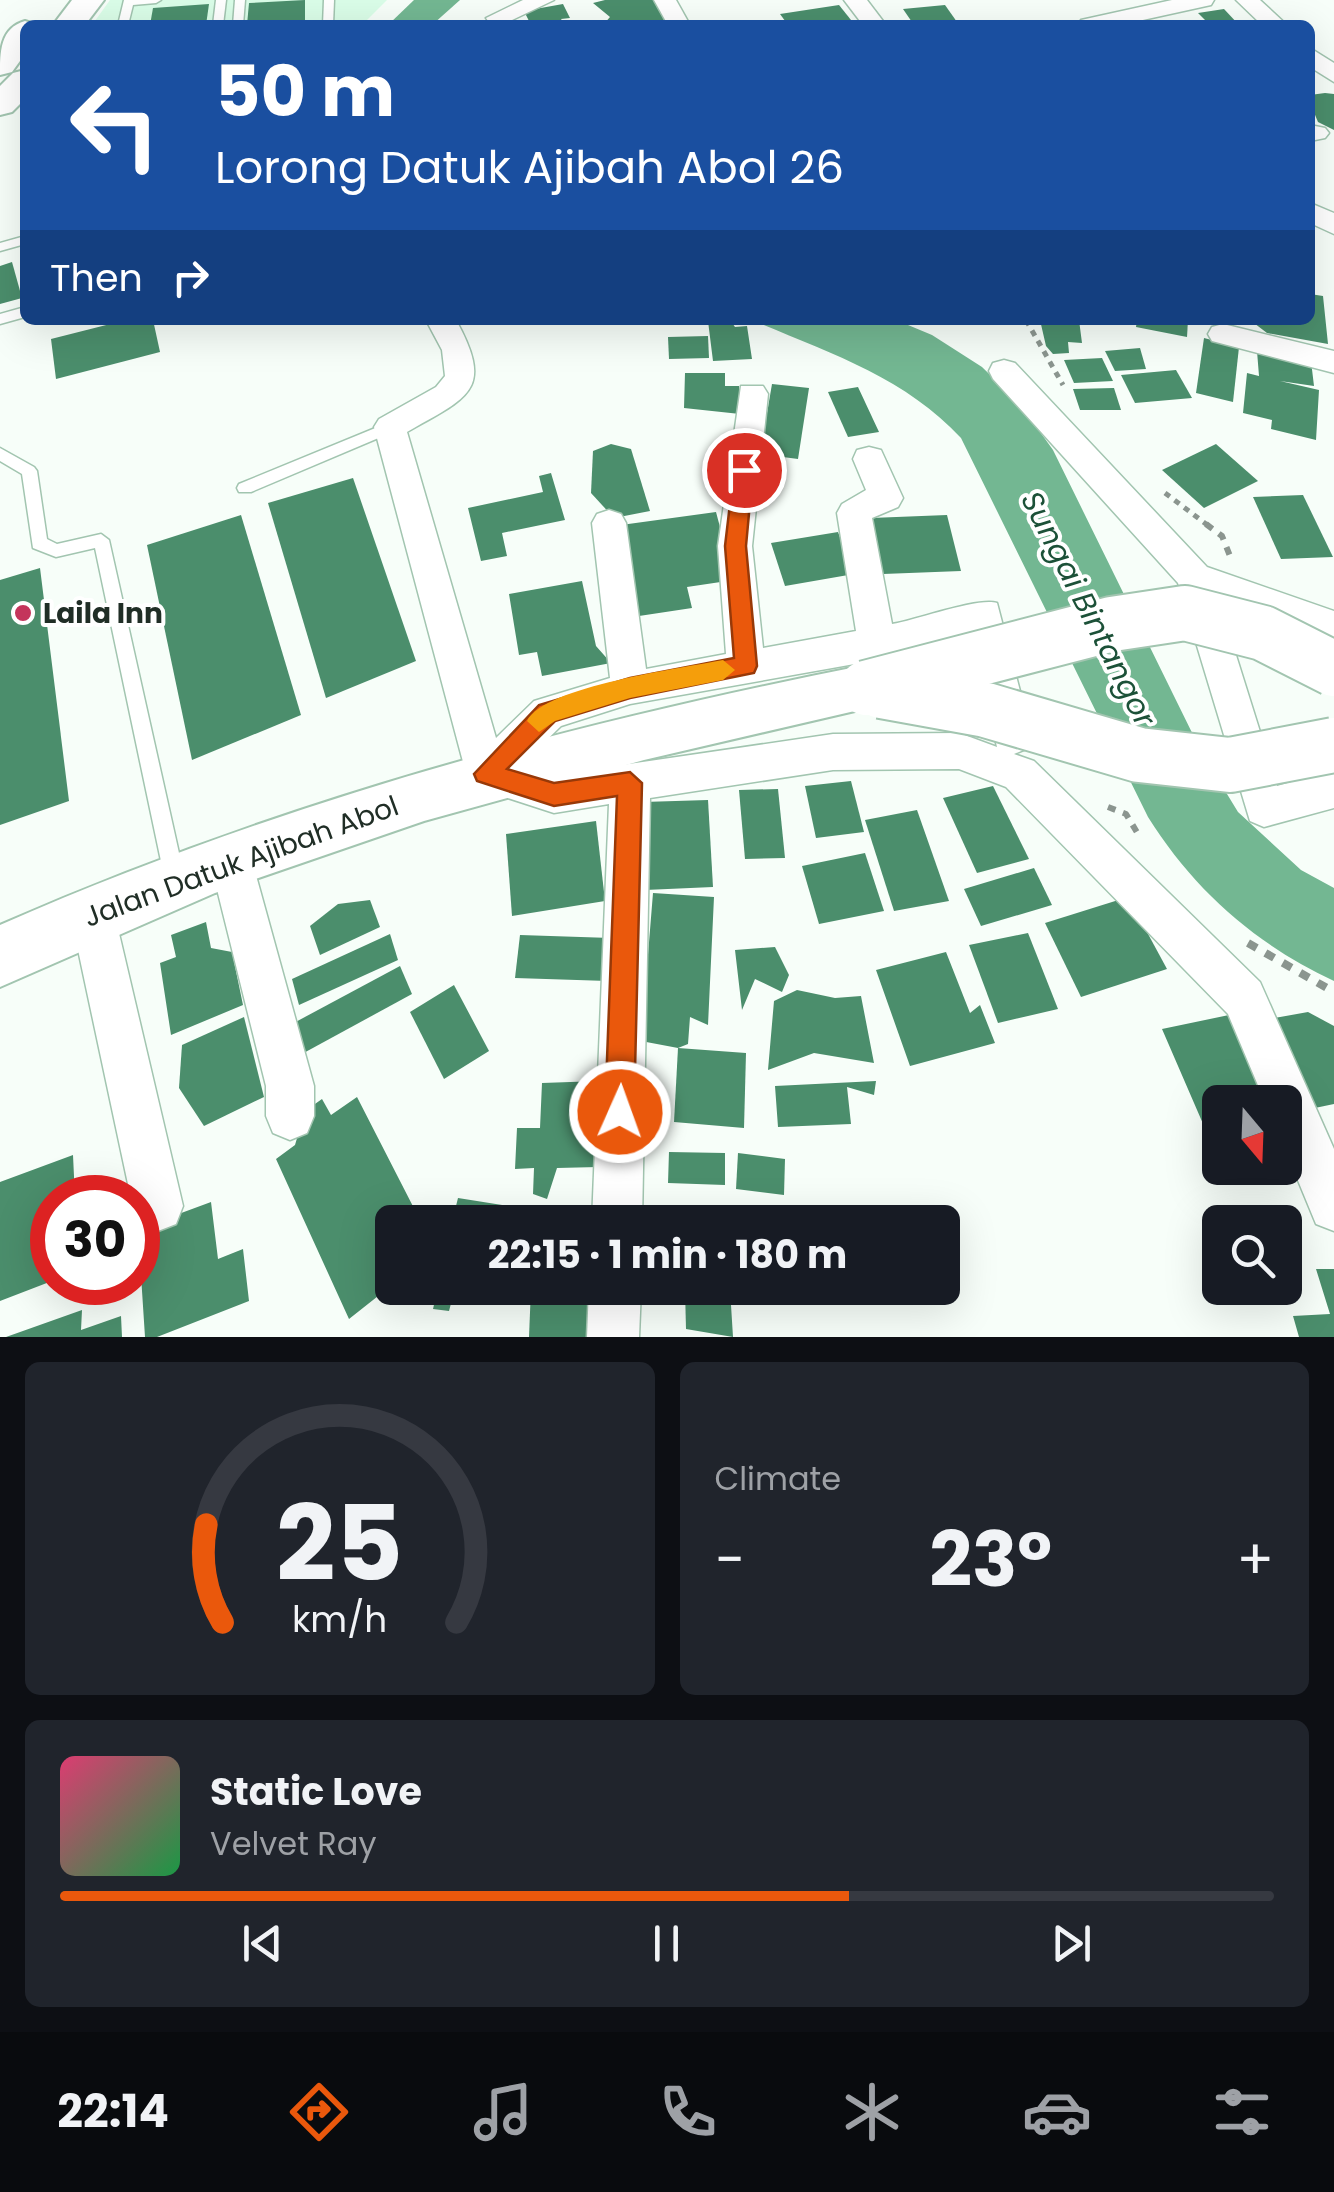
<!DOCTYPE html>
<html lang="en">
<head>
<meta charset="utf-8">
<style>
  body { margin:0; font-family:Poppins,sans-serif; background:#20242c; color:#f1f3f6; height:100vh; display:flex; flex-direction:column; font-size:38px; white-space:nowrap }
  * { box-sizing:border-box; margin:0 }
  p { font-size:32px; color:#9ea1a6 }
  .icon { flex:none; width:55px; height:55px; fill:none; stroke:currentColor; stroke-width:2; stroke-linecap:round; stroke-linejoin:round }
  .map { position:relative; height:1337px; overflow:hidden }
  .details { display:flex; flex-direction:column; gap:25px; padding:25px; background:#0d0f14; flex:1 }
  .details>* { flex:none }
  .top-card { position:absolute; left:20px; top:20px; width:1295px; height:305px; border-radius:15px; box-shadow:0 10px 40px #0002; background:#1a4fa0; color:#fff; overflow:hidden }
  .needle { width:65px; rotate:161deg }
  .tools { position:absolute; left:1202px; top:1085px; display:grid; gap:20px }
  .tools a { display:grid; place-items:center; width:100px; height:100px; border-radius:15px; background:#171b24; box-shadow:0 10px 40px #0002; font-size:50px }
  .speed { position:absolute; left:30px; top:1175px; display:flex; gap:20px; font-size:50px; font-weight:700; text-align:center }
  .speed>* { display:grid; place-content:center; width:130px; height:130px; border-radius:50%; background:#171b24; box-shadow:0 10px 40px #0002; line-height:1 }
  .speed .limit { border:15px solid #d22; background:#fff; color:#111 }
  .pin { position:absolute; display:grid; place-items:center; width:85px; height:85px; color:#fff; margin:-42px; border:5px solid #fff; border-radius:50%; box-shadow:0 2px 10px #0007 }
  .me { position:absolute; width:110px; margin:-55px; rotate:2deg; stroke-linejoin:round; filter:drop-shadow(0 0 8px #0008) }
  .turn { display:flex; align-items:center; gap:35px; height:210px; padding:0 30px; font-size:45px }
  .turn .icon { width:130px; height:130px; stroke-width:2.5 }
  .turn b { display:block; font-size:70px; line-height:85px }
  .then { display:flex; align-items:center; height:95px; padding:0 30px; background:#0003; gap:20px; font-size:38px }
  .big { font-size:75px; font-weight:700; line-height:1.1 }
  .details .card { flex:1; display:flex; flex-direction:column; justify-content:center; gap:15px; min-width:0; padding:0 35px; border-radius:15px; background:#20242c }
  .details .dial { align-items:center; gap:0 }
  .dial svg { height:260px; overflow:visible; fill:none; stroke:#363941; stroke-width:7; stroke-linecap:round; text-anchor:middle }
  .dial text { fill:#f1f3f6; stroke:none }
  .song { display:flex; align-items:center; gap:30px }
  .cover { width:120px; height:120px; border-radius:15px; background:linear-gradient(135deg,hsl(340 70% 55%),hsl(140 70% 35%)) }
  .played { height:10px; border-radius:5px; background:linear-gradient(90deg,#ea580c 65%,#363941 65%) }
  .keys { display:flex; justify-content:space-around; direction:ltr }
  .heat { display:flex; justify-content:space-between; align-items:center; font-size:55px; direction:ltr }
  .details .tiles { flex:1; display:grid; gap:25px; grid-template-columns:1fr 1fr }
  .card:last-child { grid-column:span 2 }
  .trip { position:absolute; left:375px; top:1205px; width:585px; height:100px; border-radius:15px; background:#171b24; box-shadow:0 10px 40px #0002; font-weight:700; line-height:100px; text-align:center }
  .tabs { display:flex; height:160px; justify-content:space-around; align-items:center; background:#090b0e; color:#9ea1a6 }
  .tabs .icon { width:70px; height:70px }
  .tabs .current { color:#ea580c }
  .tabs b { font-size:45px; color:#f1f3f6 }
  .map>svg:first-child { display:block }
</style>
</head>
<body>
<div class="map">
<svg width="1334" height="1337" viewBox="0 0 1334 1337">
  <rect width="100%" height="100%" fill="#f7fef9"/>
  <!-- built -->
  <path fill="#dafde8" d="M110,0H387L362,25H92Z"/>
  <!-- water -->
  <g fill="#73b792">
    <path d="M414,0H460L432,25H388Z"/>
    <path d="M752,320H896L932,335L982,367L1020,404L1053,450L1202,753L1238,812L1301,870L1334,888V981C1255,944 1194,890 1148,817L961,438C905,377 827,352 752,320Z"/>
  </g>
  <!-- building -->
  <g fill="#4b8e6c">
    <path d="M305,0V25H247L249,3Z"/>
    <path d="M605,0H660L675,25H603L610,17L593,3Z"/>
    <path d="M209,4L206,25H150L153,8Z"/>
    <path d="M563,4L570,18L561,19L565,25H531L524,11Z"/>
    <path d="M839,5L855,25H788L780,14Z"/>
    <path d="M945,5L957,22L914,25L903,9Z"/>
    <path d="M1224,9L1239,25H1210L1198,13Z"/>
    <path d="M1325,93L1334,94V130L1318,122L1310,103V95Z"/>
    <path d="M12,262L22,298L0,304V266Z"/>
    <path d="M1310,294L1323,296L1328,344L1267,333L1250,320H1310Z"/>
    <path d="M126,320H153L160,352L56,379L51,339Z"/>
    <path d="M730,320L735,327L747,326L752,359L713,361L708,321Z"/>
    <path d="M1040,320H1079L1082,343L1068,342L1069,353L1053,354L1046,346Z"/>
    <path d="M1137,320H1188L1187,337L1136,327Z"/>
    <path d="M708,336L709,358L669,359L668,337Z"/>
    <path d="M1204,338L1239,347L1233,402L1196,393Z"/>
    <path d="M1140,348L1146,369L1115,371L1105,351Z"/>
    <path d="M1257,351L1311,361L1314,386L1280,381L1319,390L1316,440L1271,429L1272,420L1243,413L1247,373L1259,376Z"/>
    <path d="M1102,358L1113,381L1074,383L1064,360Z"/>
    <path d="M1176,370L1192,398L1135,403L1121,375Z"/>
    <path d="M685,373H725V386H739L740,414L684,408Z"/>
    <path d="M772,384L809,388L798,459L760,454Z"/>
    <path d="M858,387L879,432L848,437L828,392Z"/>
    <path d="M1114,388L1121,410H1080L1073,389Z"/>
    <path d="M611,444L631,449L650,511L614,518L591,493L593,451Z"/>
    <path d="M1216,444L1258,481L1204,508L1162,470Z"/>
    <path d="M551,473L565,520L502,533L507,556L481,561L468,508L543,492L539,476Z"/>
    <path d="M353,478L416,661L326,698L268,503Z"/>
    <path d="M1303,495L1333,557L1281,559L1253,497Z"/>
    <path d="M716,512L734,580L687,587L692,608L639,616L621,525Z"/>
    <path d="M241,515L301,715L192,760L147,545Z"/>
    <path d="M947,515L961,571L883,574L871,518Z"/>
    <path d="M838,532L854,574L785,586L771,543Z"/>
    <path d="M40,568L69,801L0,825V580Z"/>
    <path d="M582,581L596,646L611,663L542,676L537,652L519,655L509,594Z"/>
    <path d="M851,781L864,832L816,838L805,786Z"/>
    <path d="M993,786L1029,859L977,873L943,798Z"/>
    <path d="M778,789L785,858L745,859L739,790Z"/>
    <path d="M708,800L713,887L645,890L643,802Z"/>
    <path d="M917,810L949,901L894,911L865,820Z"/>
    <path d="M596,821L605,901L512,916L506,834Z"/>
    <path d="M865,853L884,911L819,924L802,866Z"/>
    <path d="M1034,868L1052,905L981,926L964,889Z"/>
    <path d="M653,893L714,897L708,1025L690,1017L688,1044L678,1048L641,1041Z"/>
    <path d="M1128,897L1167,969L1081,997L1045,923Z"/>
    <path d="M370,900L380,927L320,955L310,926L338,904Z"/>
    <path d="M206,922L211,948L232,952L243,1005L171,1035L160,963L176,957L171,935Z"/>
    <path d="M1028,933L1058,1009L998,1023L969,945Z"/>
    <path d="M390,934L398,960L299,1005L292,979Z"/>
    <path d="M520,935L611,938L608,981L515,978Z"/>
    <path d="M775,947L789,975L782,992L755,979L742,1010L735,950Z"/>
    <path d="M946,952L970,1013L980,1005L995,1043L910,1066L876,970Z"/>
    <path d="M400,966L412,994L300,1055L290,1025Z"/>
    <path d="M454,985L489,1051L444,1079L410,1012Z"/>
    <path d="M797,990L835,998L861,996L874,1063L814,1053L768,1070L774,1001Z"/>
    <path d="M1308,1012L1334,1026V1104L1310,1109L1269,1019Z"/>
    <path d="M1229,1015L1271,1102H1220V1130L1207,1133L1162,1029Z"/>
    <path d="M244,1017L264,1097L204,1126L179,1088L182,1045Z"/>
    <path d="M678,1048L746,1053L744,1128L674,1122Z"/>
    <path d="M599,1081L598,1167L557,1168L547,1199L533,1194L534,1168L515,1169L517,1128H540L542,1083Z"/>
    <path d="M876,1081L874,1095L847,1087L851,1124L778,1127L775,1086Z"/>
    <path d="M357,1097L421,1222H392V1285L349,1319L276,1159L295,1145L305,1111L322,1099L331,1115Z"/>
    <path d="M669,1152L725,1153V1185L668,1183Z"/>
    <path d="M738,1153L785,1159L784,1195L736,1189Z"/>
    <path d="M73,1155L75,1198H52V1281L0,1301V1182Z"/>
    <path d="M458,1198L528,1209L526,1222H452Z"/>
    <path d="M211,1202L218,1259L243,1249L249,1301L157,1337H145L138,1229Z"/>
    <path d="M601,1213V1222H535V1214Z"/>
    <path d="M1316,1269H1334V1337H1299L1293,1316L1330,1314Z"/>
    <path d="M438,1288H455L449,1311L433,1309Z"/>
    <path d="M531,1288H599L598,1337H529Z"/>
    <path d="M730,1289L733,1337L686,1329L685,1290Z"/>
    <path d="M82,1310L81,1330L121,1316L122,1337H6Z"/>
  </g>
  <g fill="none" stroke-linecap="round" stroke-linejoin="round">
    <!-- lane casing -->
    <g stroke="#a2c5b0" stroke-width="3">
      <g id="lane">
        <path d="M124,0H161L156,3L133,5L128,25H118Z"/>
        <path d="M216,0H226L223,25H213Z"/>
        <path d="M235,0H245L243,25H233Z"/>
        <path d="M324,0H334L333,25H323Z"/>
        <path d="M25,236V244L0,251V243Z"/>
        <path d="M25,307V317L0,324V314Z"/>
        <path d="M390,422L397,427L395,431L251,492H239L237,488L239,484Z"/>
        <path d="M0,448L34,467L37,471L47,539L57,544L101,534L109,540L185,880L182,887L175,890L168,887L165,880L95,548L56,557L33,548L22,474L0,461Z"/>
      </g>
    </g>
    <!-- street casing -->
    <g stroke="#a2c5b0" stroke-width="3">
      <g id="street">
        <path d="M523,0H554L510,21L513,25H491L486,18Z"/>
        <path d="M654,0H676L690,25H668Z"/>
        <path d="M844,0H867L886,25H863Z"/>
        <path d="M1172,0H1214L1211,5L1120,25H1078L1081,20Z"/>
        <path d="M1236,0H1260L1287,25H1262Z"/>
        <path d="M1310,48L1334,63V82L1310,67Z"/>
        <path d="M1310,125L1325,128L1329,133L1325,138L1310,141Z"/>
        <path d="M1310,203L1334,213V234L1310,223Z"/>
        <path d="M426,320H456C495,391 468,397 407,432L496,738L534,701L610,678L592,523L597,514L609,510L621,514L626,523L646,669L726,654L718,546L741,386H763L768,394L752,546L763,648L856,631L837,513L842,504L866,490L853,459L857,450L869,447L881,450L903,498L898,507L872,518L892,624C917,620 978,597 997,603L1032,737L1026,749L1014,754L1034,761L1260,982L1334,1149V1231L1316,1224L1285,1149V1102H1265L1228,1014L1006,787L959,769L833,770L650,798L642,1222H592L609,804L554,813L474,787L466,773L374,427L379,419L436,387L445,376L442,350ZM970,634L997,747L959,733L833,734L554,775L521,765L561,726L630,704L877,660Z"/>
        <path d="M1223,324L1334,351V373L1212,341L1208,334L1212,327Z"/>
        <path d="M1004,360L1015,363L1207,567L1334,611V641L1219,601L1277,786L1334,770V808L1264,827L1250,821L1178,583L993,379L989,371L993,363Z"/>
        <path d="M231,841L246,847L252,861L314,1086V1116L307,1133L290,1140L273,1133L266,1116V1086L210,861L216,847Z"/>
        <path d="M92,891L107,897L114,912L183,1206L176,1224L158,1231L140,1224L138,1198H131L70,912L77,897Z"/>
        <path d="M589,1288H641L639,1337H587Z"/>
      </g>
    </g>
    <!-- secondary casing -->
    <g stroke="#a2c5b0" stroke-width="4">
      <g id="secondary">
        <path d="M72,0H104L85,25H53Z"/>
        <path d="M25,21L37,25H25V54L12,72L0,75C0,52 0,28 25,21Z"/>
        <path d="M25,70V99L12,112L0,115V86L13,73Z"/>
        <path d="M866,665L885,672L893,688L885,704L644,760L424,821L215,893L0,987V925C279,802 568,724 866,665Z"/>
      </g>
    </g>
    <!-- path-far2 -->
    <g stroke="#8b958f" stroke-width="5" stroke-dasharray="6 6" stroke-linecap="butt">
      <path d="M1026,320L1063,385"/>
      <path d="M1165,493L1210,527"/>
    </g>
    <!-- path-far1 -->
    <g stroke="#8b958f" stroke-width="6" stroke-dasharray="8 8" stroke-linecap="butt">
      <path d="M1206,524L1222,536L1230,556"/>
      <path d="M1108,807L1126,814L1138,834"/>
    </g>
    <!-- path -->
    <path stroke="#8b958f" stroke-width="8" stroke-dasharray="10 10" stroke-linecap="butt" d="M1248,943L1334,992"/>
    <!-- lane -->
    <use href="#lane" fill="#fff" fill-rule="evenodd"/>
    <!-- street -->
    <use href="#street" fill="#fff" fill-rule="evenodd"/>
    <!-- secondary -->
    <use href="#secondary" fill="#fff" fill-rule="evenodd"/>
    <!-- secondary-bridge casing -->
    <g stroke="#a2c5b0" stroke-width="58" stroke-linecap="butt">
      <g id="secondary-bridge">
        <path d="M866,688L1112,624L1185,613L1263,633L1334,669"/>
        <path d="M881,691L986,710L1139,755L1230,765L1334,745"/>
      </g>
    </g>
    <!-- secondary-bridge -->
    <use href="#secondary-bridge" stroke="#fff" stroke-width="54"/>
  </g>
  <!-- route -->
  <path fill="#ea580c" stroke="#983908" stroke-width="2.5" d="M744,462L753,470L746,546L757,666L754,673L630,698L555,721L507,769L554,783L630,772L642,783L634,1112L630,1123L620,1127L610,1123L605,1112L617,796L554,806L477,781L474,774L539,705L630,678L734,658L725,546L734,470Z"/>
  <!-- slow -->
  <path fill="#f59e0b" d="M723,660L735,670L723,680L630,698L555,721L539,732L527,721C544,686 684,668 723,660Z"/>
  <!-- markers -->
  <circle fill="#c4355b" stroke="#fff" stroke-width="4" cx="23" cy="613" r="10"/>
  <g text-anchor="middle" stroke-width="8" stroke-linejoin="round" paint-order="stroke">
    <!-- poi labels -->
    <g font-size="28" font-weight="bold" fill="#202e26" stroke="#fff" text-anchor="start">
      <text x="43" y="623">Laila Inn</text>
    </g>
    <!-- street labels -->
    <g font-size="28" fill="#202e26" stroke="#fff">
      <text transform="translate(241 861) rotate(-20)" y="10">Jalan Datuk Ajibah Abol</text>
    </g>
    <!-- water labels -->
    <g font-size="30" font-style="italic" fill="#1c5138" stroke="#fff">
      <text transform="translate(1088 609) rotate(63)" y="10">Sungai Bintangor</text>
    </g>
  </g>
</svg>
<div class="tools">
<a><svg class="needle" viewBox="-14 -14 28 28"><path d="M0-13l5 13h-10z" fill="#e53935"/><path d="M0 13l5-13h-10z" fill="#9ea1a6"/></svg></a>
<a><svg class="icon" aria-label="search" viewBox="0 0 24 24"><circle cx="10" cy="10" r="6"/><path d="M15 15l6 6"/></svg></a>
</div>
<div class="speed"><div class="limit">30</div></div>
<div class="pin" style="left:744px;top:470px;background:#d93025"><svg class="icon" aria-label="arrive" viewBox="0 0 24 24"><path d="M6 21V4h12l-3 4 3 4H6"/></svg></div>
<svg class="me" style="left:620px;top:1112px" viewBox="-20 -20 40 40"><circle r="17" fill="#ea580c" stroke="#fff" stroke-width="3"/><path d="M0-11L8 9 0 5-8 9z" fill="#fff"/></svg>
<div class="trip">22:15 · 1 min · 180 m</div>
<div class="top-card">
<div class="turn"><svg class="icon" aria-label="left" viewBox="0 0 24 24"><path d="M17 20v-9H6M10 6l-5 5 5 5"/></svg><div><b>50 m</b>Lorong Datuk Ajibah Abol 26</div></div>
<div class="then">Then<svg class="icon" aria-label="right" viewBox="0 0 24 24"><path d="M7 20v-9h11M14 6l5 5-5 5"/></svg></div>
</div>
</div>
<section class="details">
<div class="tiles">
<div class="card dial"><svg viewBox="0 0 100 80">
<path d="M14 69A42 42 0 1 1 86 69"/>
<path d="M14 69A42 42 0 0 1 9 39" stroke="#ea580c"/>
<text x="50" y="56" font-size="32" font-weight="700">25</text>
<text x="50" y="72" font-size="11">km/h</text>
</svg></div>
<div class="card"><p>Climate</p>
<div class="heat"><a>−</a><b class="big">23°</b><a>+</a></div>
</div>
<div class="card">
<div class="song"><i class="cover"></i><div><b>Static Love</b><p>Velvet Ray</p></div></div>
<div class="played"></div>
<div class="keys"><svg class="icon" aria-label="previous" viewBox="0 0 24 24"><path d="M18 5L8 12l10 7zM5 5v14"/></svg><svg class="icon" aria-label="pause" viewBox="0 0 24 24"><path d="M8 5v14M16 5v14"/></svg><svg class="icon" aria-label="next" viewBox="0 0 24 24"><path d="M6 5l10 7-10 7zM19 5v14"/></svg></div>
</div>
</div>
</section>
<nav class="tabs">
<b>22:14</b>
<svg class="icon current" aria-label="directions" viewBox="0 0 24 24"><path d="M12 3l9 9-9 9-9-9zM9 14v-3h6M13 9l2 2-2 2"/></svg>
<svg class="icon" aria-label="music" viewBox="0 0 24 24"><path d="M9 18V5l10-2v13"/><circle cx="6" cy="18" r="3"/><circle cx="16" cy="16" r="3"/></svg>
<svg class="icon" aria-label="phone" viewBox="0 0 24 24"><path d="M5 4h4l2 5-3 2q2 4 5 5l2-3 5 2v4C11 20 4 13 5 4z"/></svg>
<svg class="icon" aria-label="climate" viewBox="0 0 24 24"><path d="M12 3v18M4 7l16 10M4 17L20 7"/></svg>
<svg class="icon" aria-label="car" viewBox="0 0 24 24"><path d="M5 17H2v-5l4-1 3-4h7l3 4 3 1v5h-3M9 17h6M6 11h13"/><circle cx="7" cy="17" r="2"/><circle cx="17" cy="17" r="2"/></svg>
<svg class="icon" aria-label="filters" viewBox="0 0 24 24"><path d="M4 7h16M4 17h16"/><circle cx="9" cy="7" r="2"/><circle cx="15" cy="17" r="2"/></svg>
</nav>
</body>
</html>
